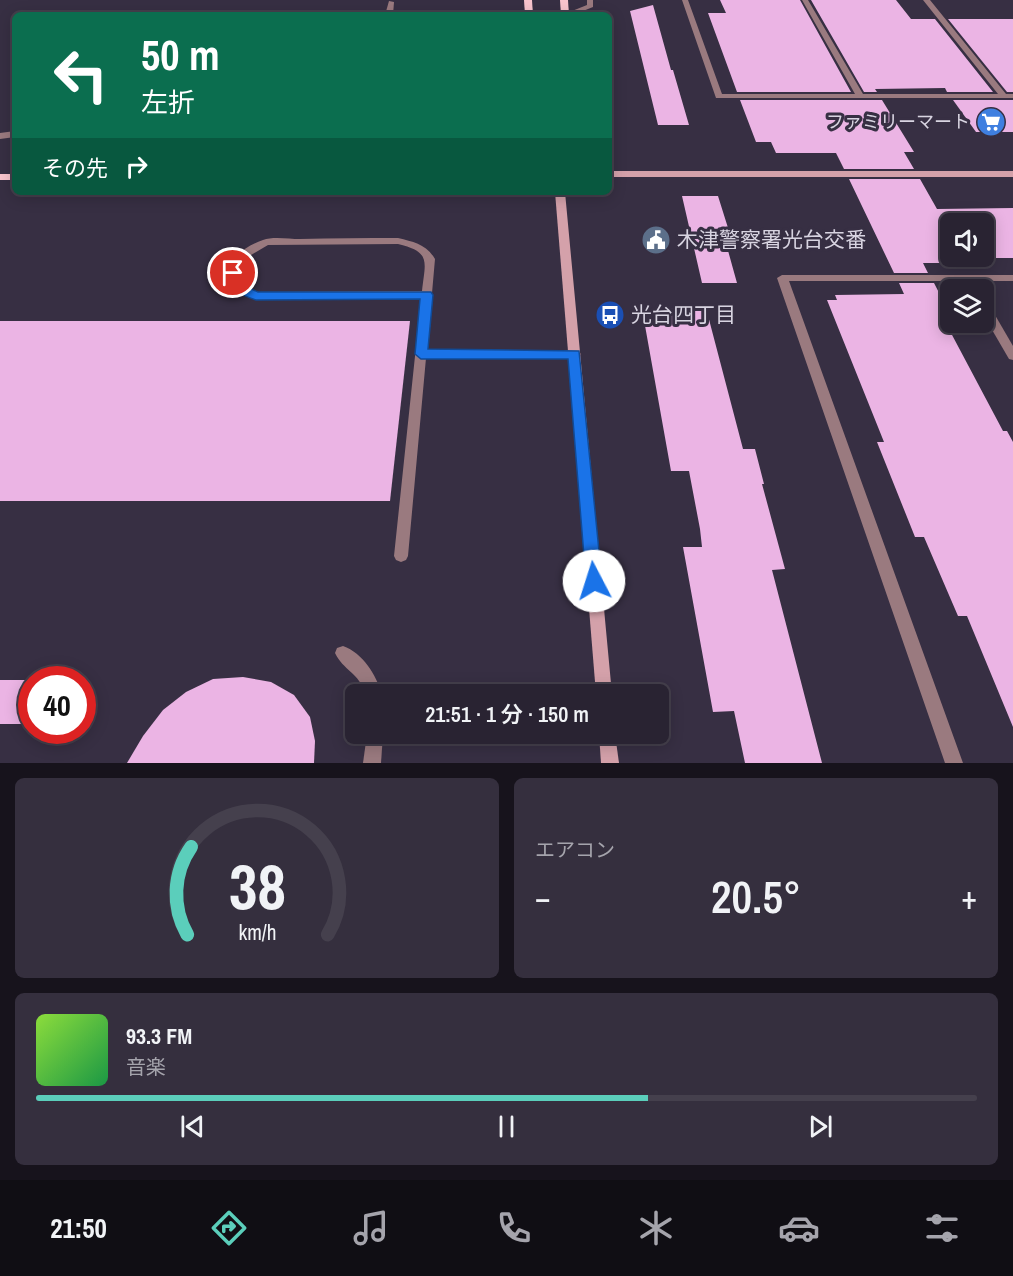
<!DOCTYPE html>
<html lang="ja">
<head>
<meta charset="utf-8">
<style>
  body { margin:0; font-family:"Archivo Narrow","Noto Sans JP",sans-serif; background:#352f3e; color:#f1f3f6; height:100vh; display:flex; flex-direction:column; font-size:22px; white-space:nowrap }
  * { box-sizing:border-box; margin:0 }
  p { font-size:20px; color:#a5a4ac }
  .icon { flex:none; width:33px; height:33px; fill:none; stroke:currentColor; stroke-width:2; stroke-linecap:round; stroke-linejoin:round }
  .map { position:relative; height:763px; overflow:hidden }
  .panel { display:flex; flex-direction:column; gap:15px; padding:15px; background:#17131c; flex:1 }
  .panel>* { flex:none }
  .guide { position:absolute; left:12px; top:12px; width:600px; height:183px; border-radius:9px; box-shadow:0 3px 15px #0003,0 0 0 2px #45404d; background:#0b6e4f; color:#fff; overflow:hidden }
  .fabs { position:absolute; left:940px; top:213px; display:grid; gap:12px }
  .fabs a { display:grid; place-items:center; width:54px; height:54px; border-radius:9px; background:#292332; box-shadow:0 3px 15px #0003,0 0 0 2px #45404d; font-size:30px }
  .speed { position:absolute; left:18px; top:666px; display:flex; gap:12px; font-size:30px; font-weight:700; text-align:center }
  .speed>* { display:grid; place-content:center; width:78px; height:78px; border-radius:50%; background:#292332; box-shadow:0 3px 15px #0003,0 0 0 2px #45404d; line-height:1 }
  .speed .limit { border:9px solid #d22; background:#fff; color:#111 }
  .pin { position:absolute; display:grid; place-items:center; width:51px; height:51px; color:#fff; margin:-26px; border:3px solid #fff; border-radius:50%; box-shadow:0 2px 6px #0007 }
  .me { position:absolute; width:66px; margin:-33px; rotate:355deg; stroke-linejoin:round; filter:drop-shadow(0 0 4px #0008) }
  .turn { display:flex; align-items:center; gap:21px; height:126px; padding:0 30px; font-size:27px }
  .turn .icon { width:78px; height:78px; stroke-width:2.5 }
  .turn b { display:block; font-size:42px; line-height:51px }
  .then { display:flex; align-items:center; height:57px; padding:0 30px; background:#0003; gap:12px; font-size:22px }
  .big { font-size:45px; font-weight:600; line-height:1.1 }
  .panel .tile { flex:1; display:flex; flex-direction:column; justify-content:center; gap:9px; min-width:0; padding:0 21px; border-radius:9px; background:#352f3e }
  .panel .dial { align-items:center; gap:0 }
  .dial svg { height:156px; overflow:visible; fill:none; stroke:#45404d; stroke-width:7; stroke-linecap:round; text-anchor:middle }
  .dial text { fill:#f1f3f6; stroke:none }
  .song { display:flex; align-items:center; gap:18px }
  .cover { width:72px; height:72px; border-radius:9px; background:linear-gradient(135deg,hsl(90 70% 55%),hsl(140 70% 35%)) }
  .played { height:6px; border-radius:3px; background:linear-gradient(90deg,#5bcebb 65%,#45404d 65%) }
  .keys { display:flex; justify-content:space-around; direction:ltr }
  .heat { display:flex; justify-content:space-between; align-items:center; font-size:33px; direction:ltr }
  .panel .tiles { flex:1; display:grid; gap:15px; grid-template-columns:1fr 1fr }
  .tile:last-child { grid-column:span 2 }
  .trip { position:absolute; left:345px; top:684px; width:324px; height:60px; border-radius:9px; background:#292332; box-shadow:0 3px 15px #0003,0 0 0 2px #45404d; font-weight:600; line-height:60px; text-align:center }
  .tabs { display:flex; height:96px; justify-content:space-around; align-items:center; background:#100e14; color:#a5a4ac }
  .tabs .icon { width:42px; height:42px }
  .tabs .selected { color:#5bcebb }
  .tabs b { font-size:27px; color:#f1f3f6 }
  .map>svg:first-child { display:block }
</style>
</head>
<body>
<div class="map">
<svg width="1013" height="763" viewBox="0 0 1013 763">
  <rect width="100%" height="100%" fill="#372f43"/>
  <!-- building -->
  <g fill="#ebb4e4" fill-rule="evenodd">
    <path d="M720,0H800L851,92H737L708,13H726Z"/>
    <path d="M811,0H896L911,19H935L993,92H947L945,88L875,89L877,92H864Z"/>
    <path d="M653,5L671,70H673L689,125H658L630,11Z"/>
    <path d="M948,19H1013V92H1007Z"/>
    <path d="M740,100H882L914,152H904L914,169H844L836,153H776L771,142H756Z"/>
    <path d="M953,100H1013V132H976Z"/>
    <path d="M849,179H920L937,209L1013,208V258H966L968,263H923L928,273H894ZM951,224H984V256H951Z"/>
    <path d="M682,196H718L734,247H727L737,283H702Z"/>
    <path d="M899,283H934L951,316V333L1003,431H1007L1013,442V727L967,616H958L924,537H915L877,442H884L827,300H837L835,295L904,294Z"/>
    <path d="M706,308L743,449H755L764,484H762L785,569L772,570L822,763H745L734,711L713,712L683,547H702L700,529L689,471H671L644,320H659L657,309Z"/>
    <path d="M0,321H410L390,501H0Z"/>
    <path d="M243,677L271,682L294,695L310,717L315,741L314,763H127L143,736L163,710L186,692L213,679Z"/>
    <rect x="0" y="680" width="32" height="44"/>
  </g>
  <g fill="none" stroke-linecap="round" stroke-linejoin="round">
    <!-- lane -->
    <g fill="#9a7a7f" fill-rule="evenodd">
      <path d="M389,1L394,2L393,15H385Z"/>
      <path d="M15,131V137L0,139V133Z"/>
      <path d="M398,238C414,242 426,244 435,259L427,350H575L581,354L575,358H426L408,556L406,560L401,562L396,560L394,556L421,299L257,300C211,286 227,252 263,240C273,236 289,239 300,239C333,238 365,238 398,238ZM398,244C432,252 425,262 422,291L258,292L246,287L239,280L238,273L246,258L268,245Z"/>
      <path d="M343,646C363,653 376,675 382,694H366C359,673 343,670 335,653L337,648Z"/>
      <path d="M367,734H383L381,763H363Z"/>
    </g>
    <!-- street -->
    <g fill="#9a7a7f" fill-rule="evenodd">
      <path d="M587,0H593V7L573,15H562L587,5Z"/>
      <path d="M682,0H688L722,94H855L802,0H808L863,94H998L923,0H930L1006,94H1013V98H716Z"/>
      <path d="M782,275H1013V281H789L963,763H945L777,278Z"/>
      <path d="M984,302L988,303L1013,346V360L1009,359L984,316Z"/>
    </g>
    <!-- secondary -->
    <g fill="#d4a1aa" fill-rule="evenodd">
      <rect x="609" y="171" width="404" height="6"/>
      <path d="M555,192H565L612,694H596Z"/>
      <path d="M599,734H615L619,763H601Z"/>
    </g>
    <!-- primary -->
    <g fill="#f8c4cd" fill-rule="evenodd">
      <path d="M524,0H532L533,15H525Z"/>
      <path d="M560,0H568L569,15H561Z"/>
      <rect x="0" y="174" width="15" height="6"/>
    </g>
  </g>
  <!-- route -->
  <path fill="#1a73e8" stroke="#114b97" stroke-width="1.5" d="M233,269L237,270C243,282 243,286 258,292H431L433,295L428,349L579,351L602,581L600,586L594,588L588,586L586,581L568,359H421L415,354L420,299L256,300C241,295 228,290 227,273Z"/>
  <!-- icons -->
  <defs>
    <g id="supermarket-disc" transform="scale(1.5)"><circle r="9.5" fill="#3f7fe0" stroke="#372f43"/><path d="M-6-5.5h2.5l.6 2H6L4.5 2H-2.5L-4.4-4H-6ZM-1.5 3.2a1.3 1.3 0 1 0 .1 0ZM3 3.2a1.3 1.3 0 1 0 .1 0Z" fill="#fff"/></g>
    <g id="civic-disc" transform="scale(1.5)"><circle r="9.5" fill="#5c6f8a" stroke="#372f43"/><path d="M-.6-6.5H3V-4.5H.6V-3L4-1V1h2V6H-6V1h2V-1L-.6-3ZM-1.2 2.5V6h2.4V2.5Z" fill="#fff"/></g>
    <g id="bus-disc" transform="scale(1.5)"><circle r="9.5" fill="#1a4fb4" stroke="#372f43"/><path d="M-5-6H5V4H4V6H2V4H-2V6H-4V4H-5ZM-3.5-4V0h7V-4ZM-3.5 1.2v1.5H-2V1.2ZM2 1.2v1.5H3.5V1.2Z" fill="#fff"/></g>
  </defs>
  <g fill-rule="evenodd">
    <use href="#supermarket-disc" x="991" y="122"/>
    <use href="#civic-disc" x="656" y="240"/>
    <use href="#bus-disc" x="610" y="315"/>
  </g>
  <g text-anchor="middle" stroke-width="6" stroke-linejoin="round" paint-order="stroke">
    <!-- far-poi labels -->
    <g font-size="18" fill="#d8d4e1" stroke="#372f43" text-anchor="end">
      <text x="970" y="128">ファミリーマート</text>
    </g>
    <!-- poi labels -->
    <g font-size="21" fill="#d8d4e1" stroke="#372f43" text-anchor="start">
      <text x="677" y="247">木津警察署光台交番</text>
      <text x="631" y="322">光台四丁目</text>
    </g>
  </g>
</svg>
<div class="fabs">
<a><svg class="icon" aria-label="sound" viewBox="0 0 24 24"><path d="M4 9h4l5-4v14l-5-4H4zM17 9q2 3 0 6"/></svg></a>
<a><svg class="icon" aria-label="layers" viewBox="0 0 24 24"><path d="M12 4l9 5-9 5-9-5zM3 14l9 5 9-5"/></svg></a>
</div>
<div class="speed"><div class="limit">40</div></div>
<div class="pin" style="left:233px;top:273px;background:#d93025"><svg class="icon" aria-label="arrive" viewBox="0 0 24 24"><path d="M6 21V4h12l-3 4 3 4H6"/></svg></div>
<svg class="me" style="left:594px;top:581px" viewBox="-20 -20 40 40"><circle r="19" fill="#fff"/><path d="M0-13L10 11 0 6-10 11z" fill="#1a73e8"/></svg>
<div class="trip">21:51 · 1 分 · 150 m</div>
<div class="guide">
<div class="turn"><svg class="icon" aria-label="left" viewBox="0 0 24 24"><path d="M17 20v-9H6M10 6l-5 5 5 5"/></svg><div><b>50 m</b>左折</div></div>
<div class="then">その先<svg class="icon" aria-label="right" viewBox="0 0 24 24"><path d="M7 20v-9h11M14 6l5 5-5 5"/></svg></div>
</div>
</div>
<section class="panel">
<div class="tiles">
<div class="tile dial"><svg viewBox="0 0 100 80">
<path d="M14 69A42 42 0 1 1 86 69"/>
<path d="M14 69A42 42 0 0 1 16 24" stroke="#5bcebb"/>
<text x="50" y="56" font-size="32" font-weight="700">38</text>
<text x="50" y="72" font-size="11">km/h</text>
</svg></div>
<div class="tile"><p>エアコン</p>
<div class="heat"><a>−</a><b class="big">20.5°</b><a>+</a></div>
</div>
<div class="tile">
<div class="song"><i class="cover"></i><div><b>93.3 FM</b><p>音楽</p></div></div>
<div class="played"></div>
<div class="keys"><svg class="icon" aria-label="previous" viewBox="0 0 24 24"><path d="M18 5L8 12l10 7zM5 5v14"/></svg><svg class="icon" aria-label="pause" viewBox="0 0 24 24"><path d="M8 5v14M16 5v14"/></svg><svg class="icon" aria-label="next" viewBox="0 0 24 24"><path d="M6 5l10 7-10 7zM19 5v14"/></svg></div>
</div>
</div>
</section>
<nav class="tabs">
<b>21:50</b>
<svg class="icon selected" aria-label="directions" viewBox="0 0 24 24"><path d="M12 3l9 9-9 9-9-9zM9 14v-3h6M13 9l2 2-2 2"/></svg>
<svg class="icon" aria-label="music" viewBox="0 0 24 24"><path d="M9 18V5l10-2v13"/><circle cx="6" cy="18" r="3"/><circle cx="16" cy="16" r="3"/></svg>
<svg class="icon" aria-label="phone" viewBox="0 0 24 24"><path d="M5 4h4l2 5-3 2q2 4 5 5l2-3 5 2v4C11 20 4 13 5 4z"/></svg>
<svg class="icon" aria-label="climate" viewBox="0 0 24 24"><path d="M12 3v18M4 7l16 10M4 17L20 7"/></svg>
<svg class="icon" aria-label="car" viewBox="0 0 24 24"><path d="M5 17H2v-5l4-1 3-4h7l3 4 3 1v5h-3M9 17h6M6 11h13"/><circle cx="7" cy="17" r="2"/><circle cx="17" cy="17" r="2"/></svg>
<svg class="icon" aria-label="filters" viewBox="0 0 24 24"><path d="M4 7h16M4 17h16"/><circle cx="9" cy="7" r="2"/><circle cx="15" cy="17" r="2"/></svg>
</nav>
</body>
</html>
